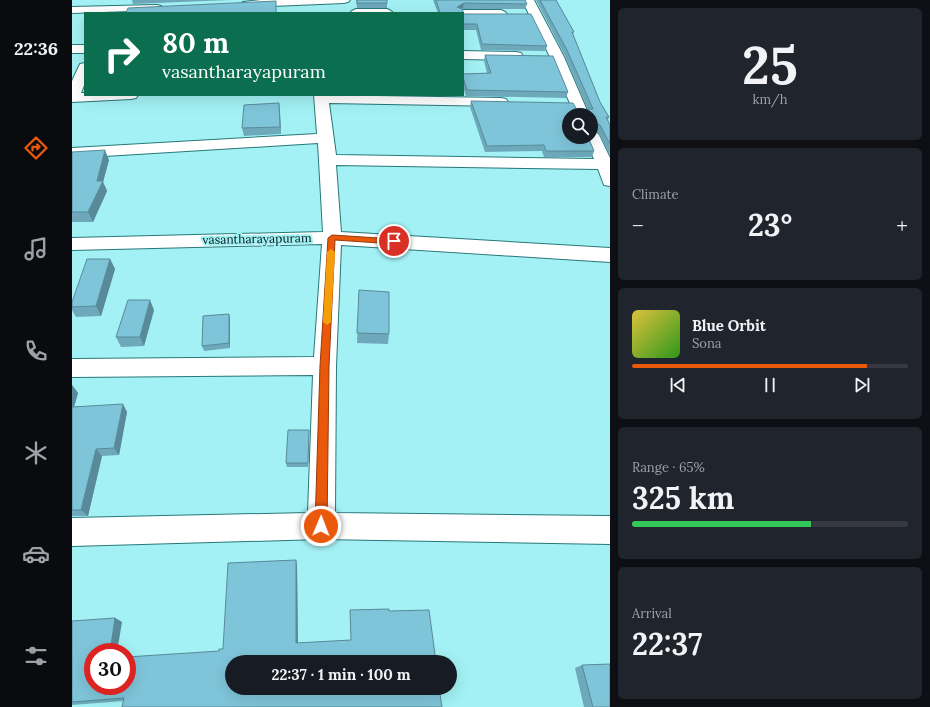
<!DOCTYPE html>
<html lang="en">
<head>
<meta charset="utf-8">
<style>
  body { margin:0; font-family:Lora,serif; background:#20242c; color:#f1f3f6; height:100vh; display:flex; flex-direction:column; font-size:15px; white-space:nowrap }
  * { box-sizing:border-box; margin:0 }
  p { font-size:13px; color:#9ea1a6 }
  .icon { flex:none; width:22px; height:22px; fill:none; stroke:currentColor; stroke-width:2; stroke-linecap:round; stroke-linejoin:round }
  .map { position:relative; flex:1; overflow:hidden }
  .drawer { display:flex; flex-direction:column; gap:8px; padding:8px; background:#0d0f14; width:320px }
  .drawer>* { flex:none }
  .banner { position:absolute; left:12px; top:12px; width:380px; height:84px; border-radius:0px; box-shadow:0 4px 16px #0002; background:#0b6e4f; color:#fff; overflow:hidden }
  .tools { position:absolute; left:490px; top:108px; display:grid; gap:8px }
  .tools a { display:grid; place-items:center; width:36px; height:36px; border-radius:50%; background:#171b24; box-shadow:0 4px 16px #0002; font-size:20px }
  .speed { position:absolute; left:12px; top:643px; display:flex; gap:8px; font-size:20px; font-weight:700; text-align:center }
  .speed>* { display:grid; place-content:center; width:52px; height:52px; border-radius:50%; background:#171b24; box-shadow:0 4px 16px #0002; line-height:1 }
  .speed .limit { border:6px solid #d22; background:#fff; color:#111 }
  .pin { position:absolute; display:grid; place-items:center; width:34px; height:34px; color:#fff; margin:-17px; border:2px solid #fff; border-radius:50%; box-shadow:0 1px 4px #0007 }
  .me { position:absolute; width:44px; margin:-22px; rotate:1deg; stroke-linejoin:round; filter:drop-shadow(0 0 3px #0008) }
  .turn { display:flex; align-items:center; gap:14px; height:84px; padding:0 12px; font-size:18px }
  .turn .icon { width:52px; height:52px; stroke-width:2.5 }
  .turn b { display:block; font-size:28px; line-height:34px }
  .big { font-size:30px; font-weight:700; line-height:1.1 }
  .drawer .widget { flex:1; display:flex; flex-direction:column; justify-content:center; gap:6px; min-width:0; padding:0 14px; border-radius:6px; background:#20242c }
  .drawer .dial { align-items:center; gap:0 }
  .dial b { font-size:52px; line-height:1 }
  .song { display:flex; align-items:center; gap:12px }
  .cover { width:48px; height:48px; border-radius:6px; background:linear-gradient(135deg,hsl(50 70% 55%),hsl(110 70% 35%)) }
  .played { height:4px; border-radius:2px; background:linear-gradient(90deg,#ea580c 85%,#363941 85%) }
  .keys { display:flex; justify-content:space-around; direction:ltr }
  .heat { display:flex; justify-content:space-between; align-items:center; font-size:22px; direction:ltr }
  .charge { height:6px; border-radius:3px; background:linear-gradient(90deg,#34c759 65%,#363941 0) }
  .trip { position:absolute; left:153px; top:655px; width:232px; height:40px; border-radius:20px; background:#171b24; box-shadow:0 4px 16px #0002; font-weight:700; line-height:40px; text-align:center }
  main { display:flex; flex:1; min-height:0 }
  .tab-bar { display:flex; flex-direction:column; width:72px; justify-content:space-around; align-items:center; background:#090b0e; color:#9ea1a6 }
  .tab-bar .icon { width:28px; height:28px }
  .tab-bar .on { color:#ea580c }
  .tab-bar b { font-size:18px; color:#f1f3f6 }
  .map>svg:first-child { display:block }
</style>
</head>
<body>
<main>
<nav class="tab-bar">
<b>22:36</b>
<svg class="icon on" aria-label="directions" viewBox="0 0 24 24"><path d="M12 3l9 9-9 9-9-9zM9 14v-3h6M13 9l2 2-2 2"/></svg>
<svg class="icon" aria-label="music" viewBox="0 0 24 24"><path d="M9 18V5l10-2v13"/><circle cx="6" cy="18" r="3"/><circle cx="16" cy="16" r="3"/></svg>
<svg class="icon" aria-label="phone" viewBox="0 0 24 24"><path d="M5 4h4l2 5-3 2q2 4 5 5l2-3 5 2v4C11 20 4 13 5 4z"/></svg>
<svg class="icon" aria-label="climate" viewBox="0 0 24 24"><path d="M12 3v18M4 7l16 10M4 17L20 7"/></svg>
<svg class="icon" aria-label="car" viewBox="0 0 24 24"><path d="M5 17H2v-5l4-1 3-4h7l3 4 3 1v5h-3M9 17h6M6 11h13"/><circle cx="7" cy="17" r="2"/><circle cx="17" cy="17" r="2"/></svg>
<svg class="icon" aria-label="filters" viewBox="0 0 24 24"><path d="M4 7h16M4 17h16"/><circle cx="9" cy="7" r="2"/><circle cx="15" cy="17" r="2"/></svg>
</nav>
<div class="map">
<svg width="538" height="707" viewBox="0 0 538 707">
  <rect width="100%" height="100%" fill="#a3f1f4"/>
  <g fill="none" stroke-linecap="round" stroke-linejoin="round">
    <!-- minor casing -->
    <g stroke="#27787b" stroke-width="2">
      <g id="minor">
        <path d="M189,0H278L276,2L272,3L175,7L171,6L169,4L171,2Z"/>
        <path d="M450,0H462L492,57L517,115H503L478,57Z"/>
        <path d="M85,5L89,6L91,8L89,10L0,13V7Z"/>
        <path d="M284,9H315L319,11L321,13H278L280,11Z"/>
        <path d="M391,10H429L433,12L435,14L433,16L429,18H391V13H386Z"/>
        <rect x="0" y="45" width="13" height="8"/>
        <path d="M391,51L444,52L449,53L451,56L449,59L444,60L391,59Z"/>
        <path d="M13,63V83L9,93H13V95H66L64,98L59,99L0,102V81L8,64Z"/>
        <path d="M242,95L429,98L434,99L436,102L434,105L429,106L257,103L264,155L522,159L512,137H519V130L524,132L527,135L538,158V186L532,185L526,169L264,165L269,232L538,248V262L269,245L264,366L263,513L538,516V544L249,539L0,546V518L236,513L241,375L0,377V359L242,357L250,244L0,250V238L251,232L246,143L0,158V148L245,134Z"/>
      </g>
    </g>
    <!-- minor -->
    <use href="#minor" fill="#fff" fill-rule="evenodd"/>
  </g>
  <!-- wall -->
  <g fill="#6da9bb">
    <path d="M60,0H158L61,4Z"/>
    <path d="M284,0H315V8H285Z"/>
    <path d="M361,0H453L455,4L453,9H390L392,14L475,46L474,51L409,50L404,30H391V13H366Z"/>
    <path d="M464,0H484L502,32L501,34L528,102L537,117L536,120L538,125V155L525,131L520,129L497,115L522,151L520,157H472L470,151L413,152L398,107L399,101L505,110H516L493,56Z"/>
    <path d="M413,55L496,92L494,98L394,96L391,87V74L415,73L412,61Z"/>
    <path d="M207,103L209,134L172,136L170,128Z"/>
    <path d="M0,152L37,160L31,182L35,191L21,222H0Z"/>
    <path d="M38,259L43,269L29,316L4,317L0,310V302Z"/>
    <path d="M287,290L317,334L316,344L285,343Z"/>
    <path d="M82,310L72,346L49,347L44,337Z"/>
    <path d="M157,314L158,319V348L132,351L130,346Z"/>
    <path d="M0,385L6,393L2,407L55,412L47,455L30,456L16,516H0Z"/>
    <path d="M237,434L236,467H215L214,463Z"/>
    <path d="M224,560L225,566L226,643L279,640L278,610L317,611L364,662L51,701L0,705V621L43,618L50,622L21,686L147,651L151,649Z"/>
    <path d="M510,665L538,707H512L503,668Z"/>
  </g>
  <!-- shaded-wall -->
  <g fill="#598a99">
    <path d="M392,3L391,8L385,13V7Z"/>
    <path d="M207,103L208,111L209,134L208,127Z"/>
    <path d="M33,150L37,160L31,182L35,191L21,222L16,212Z"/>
    <path d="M38,259L43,269L29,316L24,306Z"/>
    <path d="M78,300L82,310L72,346L68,337Z"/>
    <path d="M157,314L158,319V348L157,343Z"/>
    <path d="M0,385L6,393L0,414Z"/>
    <path d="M51,404L55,412L47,455L42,448Z"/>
    <path d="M24,449L30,456L16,516L9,510Z"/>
    <path d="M224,560L225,566L226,647L224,643Z"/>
    <path d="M43,618L50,622L45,652H38Z"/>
  </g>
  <!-- building -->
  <g fill="#7fc5da" stroke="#598a99">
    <rect x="285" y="0" width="30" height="3"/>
    <path d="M364,0H453L455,4L392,3L385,7L390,9L392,14H459L475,46L410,44L405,24H391V13H368Z"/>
    <path d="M468,0H484L502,32H500L528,102L537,117H534L538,125V144L528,125L522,122L520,124V129L519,130V115H497V137H516L522,151H474L472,145L415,146L399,101L501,103L505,110L521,109L495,50Z"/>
    <path d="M204,1V13H54L56,8Z"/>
    <path d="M413,55L481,56L496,92L395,90L391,77V74L419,73Z"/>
    <path d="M207,103L208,127L170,128L172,105Z"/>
    <path d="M33,150L25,181H31L16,212H0V152Z"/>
    <path d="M15,259H38L24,306L0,307V302Z"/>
    <path d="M287,290L317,292V334L285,333Z"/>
    <path d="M56,300H78L68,337H44Z"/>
    <path d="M157,314V343L130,346L131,316Z"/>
    <path d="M51,404L42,448L24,449L9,510H0V407Z"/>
    <path d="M216,430H237L236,463H214Z"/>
    <path d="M224,560V643L279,640L278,610L317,609V611L357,610L364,662H160V688H367L370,707H50L52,698L0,702V621L43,618L38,652H21V686H55V657L147,651V649H151L156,563Z"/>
    <path d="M538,664V707H521L510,665Z"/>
  </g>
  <!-- route -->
  <path fill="#ea580c" stroke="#983908" d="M260,235L322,239L325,241L322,244L263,240L257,366L255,526L253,530L249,532L245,530L243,526L248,366L256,238Z"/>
  <!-- slow -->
  <path fill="#f59e0b" d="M259,249L263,252L259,322L255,325L251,322L255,252Z"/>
  <g text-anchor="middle" stroke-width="4" stroke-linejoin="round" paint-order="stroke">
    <!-- street labels -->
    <g font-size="12" fill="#001617" stroke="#a3f1f4">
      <text transform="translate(185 239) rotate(-1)" y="4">vasantharayapuram</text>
    </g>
  </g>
</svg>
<div class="tools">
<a><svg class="icon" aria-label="search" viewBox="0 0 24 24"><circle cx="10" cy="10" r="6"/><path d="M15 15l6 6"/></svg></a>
</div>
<div class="speed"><div class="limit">30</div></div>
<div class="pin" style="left:322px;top:241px;background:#d93025"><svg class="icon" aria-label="arrive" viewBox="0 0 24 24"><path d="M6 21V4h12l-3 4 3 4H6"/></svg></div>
<svg class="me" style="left:249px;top:526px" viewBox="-20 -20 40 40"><circle r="17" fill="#ea580c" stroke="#fff" stroke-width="3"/><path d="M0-11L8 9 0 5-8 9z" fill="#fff"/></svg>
<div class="trip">22:37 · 1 min · 100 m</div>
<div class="banner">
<div class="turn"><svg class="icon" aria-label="right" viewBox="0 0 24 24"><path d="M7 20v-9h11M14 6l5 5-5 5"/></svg><div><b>80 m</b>vasantharayapuram</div></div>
</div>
</div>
<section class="drawer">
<div class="widget dial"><b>25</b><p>km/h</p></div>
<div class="widget"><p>Climate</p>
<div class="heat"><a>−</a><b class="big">23°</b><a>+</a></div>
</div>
<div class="widget">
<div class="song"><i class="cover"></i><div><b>Blue Orbit</b><p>Sona</p></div></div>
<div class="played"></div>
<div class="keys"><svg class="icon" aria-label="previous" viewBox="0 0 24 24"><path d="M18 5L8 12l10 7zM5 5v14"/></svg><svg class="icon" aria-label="pause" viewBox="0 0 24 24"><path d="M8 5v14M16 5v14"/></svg><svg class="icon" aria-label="next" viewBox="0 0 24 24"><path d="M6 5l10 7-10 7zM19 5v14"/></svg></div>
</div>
<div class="widget"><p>Range · 65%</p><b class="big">325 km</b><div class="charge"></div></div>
<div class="widget"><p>Arrival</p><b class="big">22:37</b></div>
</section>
</main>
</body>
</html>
